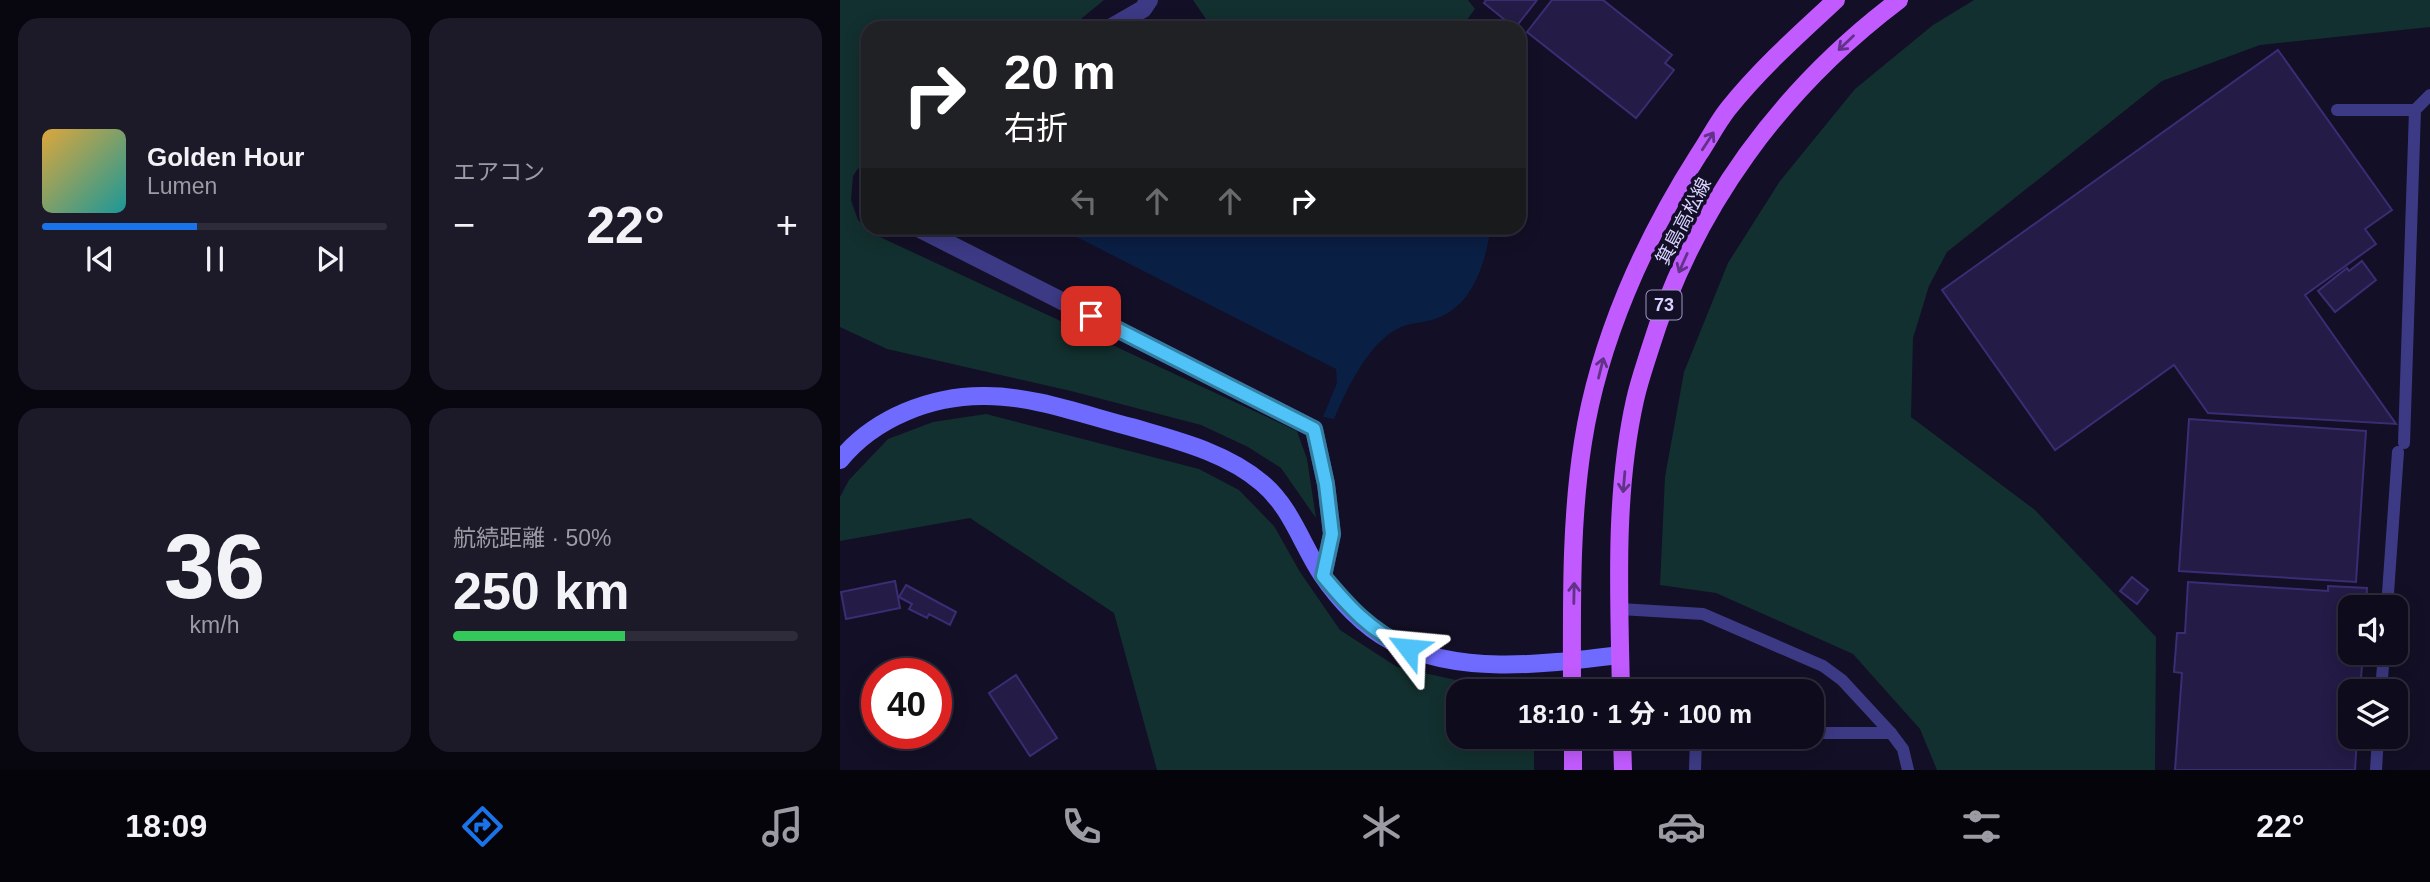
<!DOCTYPE html>
<html lang="ja">
<head>
<meta charset="utf-8">
<style>
  body { margin:0; font-family:Arial,"Noto Sans JP",sans-serif; background:#1c1929; color:#f1f3f6; height:100vh; display:flex; flex-direction:column; font-size:26px; white-space:nowrap }
  * { box-sizing:border-box; margin:0 }
  p { font-size:23px; color:#9b9ba3 }
  .icon { flex:none; width:38px; height:38px; fill:none; stroke:currentColor; stroke-width:2; stroke-linecap:round; stroke-linejoin:round }
  .map { position:relative; flex:1; overflow:hidden }
  .panel { display:flex; flex-direction:column; gap:18px; padding:18px; background:#08060f; width:840px }
  .panel>* { flex:none }
  .banner { position:absolute; left:21px; top:21px; width:665px; height:214px; border-radius:21px; box-shadow:0 4px 18px #0003,0 0 0 2px #2e2b3b; background:#202124; color:#fff; overflow:hidden }
  .fabs { position:absolute; left:1498px; top:595px; display:grid; gap:14px }
  .fabs a { display:grid; place-items:center; width:70px; height:70px; border-radius:14px; background:#0e0b1c; box-shadow:0 4px 18px #0003,0 0 0 2px #2e2b3b; font-size:35px }
  .speed { position:absolute; left:21px; top:658px; display:flex; gap:14px; font-size:35px; font-weight:700; text-align:center }
  .speed>* { display:grid; place-content:center; width:91px; height:91px; border-radius:50%; background:#0e0b1c; box-shadow:0 4px 18px #0003,0 0 0 2px #2e2b3b; line-height:1 }
  .speed .limit { border:10px solid #d22; background:#fff; color:#111 }
  .pin { position:absolute; display:grid; place-items:center; width:60px; height:60px; color:#fff; margin:-30px; border-radius:14px; box-shadow:0 4px 10px #0006 }
  .me { position:absolute; width:77px; margin:-38px; rotate:299deg; stroke-linejoin:round; filter:drop-shadow(0 0 5px #0008) }
  .turn { display:flex; align-items:center; gap:24px; height:147px; padding:0 28px; font-size:32px }
  .turn .icon { width:91px; height:91px; stroke-width:2.5 }
  .turn b { display:block; font-size:49px; line-height:60px }
  .lanes { display:flex; align-items:center; height:66px; padding:0 28px; background:#0003; justify-content:center; gap:35px; direction:ltr }
  .lanes .off { opacity:.35 }
  .big { font-size:52px; font-weight:700; line-height:1.1 }
  .panel .card { flex:1; display:flex; flex-direction:column; justify-content:center; gap:10px; min-width:0; padding:0 24px; border-radius:21px; background:#1c1929 }
  .panel .dial { align-items:center; gap:0 }
  .dial b { font-size:91px; line-height:1 }
  .song { display:flex; align-items:center; gap:21px }
  .cover { width:84px; height:84px; border-radius:10px; background:linear-gradient(135deg,hsl(40 70% 55%),hsl(180 70% 35%)) }
  .played { height:7px; border-radius:4px; background:linear-gradient(90deg,#1a73e8 45%,#2e2b3b 45%) }
  .keys { display:flex; justify-content:space-around; direction:ltr }
  .heat { display:flex; justify-content:space-between; align-items:center; font-size:38px; direction:ltr }
  .charge { height:10px; border-radius:5px; background:linear-gradient(90deg,#34c759 50%,#2e2b3b 0) }
  .panel .tiles { flex:1; display:grid; gap:18px; grid-template-columns:repeat(2,1fr) }
  .trip { position:absolute; left:606px; top:679px; width:378px; height:70px; border-radius:21px; background:#0e0b1c; box-shadow:0 4px 18px #0003,0 0 0 2px #2e2b3b; font-weight:700; line-height:70px; text-align:center }
  .dock { display:flex; height:112px; justify-content:space-around; align-items:center; background:#06040b; color:#9b9ba3 }
  .dock .icon { width:49px; height:49px }
  .dock .active { color:#1a73e8 }
  .dock b { font-size:32px; color:#f1f3f6 }
  main { display:flex; flex:1; min-height:0 }
  .map>svg:first-child { display:block }
</style>
</head>
<body>
<main>
<section class="panel">
<div class="tiles">
<div class="card">
<div class="song"><i class="cover"></i><div><b>Golden Hour</b><p>Lumen</p></div></div>
<div class="played"></div>
<div class="keys"><svg class="icon" aria-label="previous" viewBox="0 0 24 24"><path d="M18 5L8 12l10 7zM5 5v14"/></svg><svg class="icon" aria-label="pause" viewBox="0 0 24 24"><path d="M8 5v14M16 5v14"/></svg><svg class="icon" aria-label="next" viewBox="0 0 24 24"><path d="M6 5l10 7-10 7zM19 5v14"/></svg></div>
</div>
<div class="card"><p>エアコン</p>
<div class="heat"><a>−</a><b class="big">22°</b><a>+</a></div>
</div>
<div class="card dial"><b>36</b><p>km/h</p></div>
<div class="card"><p>航続距離 · 50%</p><b class="big">250 km</b><div class="charge"></div></div>
</div>
</section>
<div class="map">
<svg width="1590" height="770" viewBox="0 0 1590 770">
  <rect width="100%" height="100%" fill="#130f26"/>
  <!-- green -->
  <g fill="#12302f">
    <path d="M0,0H264L230,28H28V154L13,176L11,200L18,220L40,237L457,431L467,459L476,518L441,468L408,447L361,425L231,391L47,349L0,327Z"/>
    <path d="M353,0H628L635,9L621,28H372Z"/>
    <path d="M1134,0H1590V27L1420,45L1322,81L1107,252L1089,286L1073,338L1071,417L1195,510L1316,637L1315,770H1097L1080,729L1013,654L876,593L820,585L825,477L844,372L888,263L940,181L1015,89L1093,25Z"/>
    <path d="M146,414L359,469L399,490L434,526L460,572L500,630L557,667L616,680L684,678L694,691H618V737H694V770H317L274,613L130,518L0,541V497L9,480L48,439L93,422Z"/>
  </g>
  <!-- water -->
  <path fill="#0a1f44" d="M219,228H651C645,261 635,302 600,317C587,323 571,322 559,328C528,343 507,389 494,419L483,417L497,383L496,369Z"/>
  <!-- building -->
  <g fill="#241b47" stroke="#3b2d73" stroke-width="2">
    <path d="M646,0H697L675,28L644,3Z"/>
    <path d="M712,0H763L832,55L825,63L834,70L796,118L687,32Z"/>
    <path d="M1438,50L1552,210L1525,229L1536,244L1465,295L1556,424L1368,413L1334,365L1215,450L1102,290Z"/>
    <path d="M1522,261L1536,280L1495,312L1478,291L1507,268L1509,271Z"/>
    <path d="M1349,419L1526,431L1516,582L1339,571Z"/>
    <path d="M1292,577L1308,590L1297,604L1280,591Z"/>
    <path d="M55,581L60,608L6,619L1,592Z"/>
    <path d="M1348,582L1488,591V586L1527,588L1526,607H1510V653H1523L1520,691H1510V737H1517L1515,770H1335L1342,673L1334,672L1337,633H1345Z"/>
    <path d="M66,585L116,612L110,625L89,614L87,618L69,609L72,604L59,597Z"/>
    <path d="M176,675L217,738L190,756L149,693Z"/>
  </g>
  <g fill="none" stroke-linecap="round" stroke-linejoin="round">
    <!-- lane -->
    <g stroke="#3d3a85" stroke-width="12">
      <path d="M1497,110H1575"/>
      <path d="M1564,443L1575,110L1590,95"/>
      <path d="M1547,607L1558,452"/>
      <path d="M780,609L863,614L983,666L1002,680L1051,733L1063,749L1068,770"/>
      <path d="M1541,691L1544,653"/>
      <path d="M971,733H1051"/>
      <path d="M855,770L856,737"/>
      <path d="M1536,770L1538,737"/>
    </g>
    <!-- street -->
    <g stroke="#3d3a85" stroke-width="18">
      <path d="M270,28L303,9L309,0"/>
      <path d="M78,228L474,429L486,484L492,534L483,576"/>
    </g>
    <!-- secondary -->
    <path stroke="#6f6bff" stroke-width="18" d="M0,460C34,418 92,395 146,396C194,396 244,415 291,427C335,440 386,452 422,483C451,507 462,545 482,575C499,600 524,627 551,641C620,676 706,664 780,655"/>
    <!-- primary -->
    <g stroke="#c25bff" stroke-width="18">
      <path d="M732,691C732,609 730,523 743,442C759,340 804,240 859,154C869,139 877,123 888,109C920,69 958,35 996,0"/>
      <path d="M781,691C779,595 774,494 795,400C799,382 805,365 810,349C854,207 941,89 1059,0"/>
      <path d="M733,737V770"/>
      <path d="M782,737L783,770"/>
    </g>
  </g>
  <!-- one-way arrows -->
  <defs><path id="oneway-shaft" d="M-6 0H5M1.5-3L5.5 0L1.5 3" fill="none" stroke-width="1.6" stroke-linecap="round" stroke-linejoin="round" transform="scale(1.75)"/></defs>
  <g stroke="#623188">
    <use href="#oneway-shaft" transform="translate(1006 43) rotate(136)"/>
    <use href="#oneway-shaft" transform="translate(868 141) rotate(-57)"/>
    <use href="#oneway-shaft" transform="translate(843 263) rotate(114)"/>
    <use href="#oneway-shaft" transform="translate(761 368) rotate(-76)"/>
    <use href="#oneway-shaft" transform="translate(784 482) rotate(95)"/>
    <use href="#oneway-shaft" transform="translate(734 593) rotate(-89)"/>
  </g>
  <g fill="none" stroke-linecap="round" stroke-linejoin="round">
    <!-- route casing -->
    <g stroke="#337fa1" stroke-width="18">
      <path id="route" d="M251,316L474,429L486,484L492,534L483,576C508,606 531,632 568,648"/>
    </g>
    <!-- route -->
    <use href="#route" stroke="#4fc3f7" stroke-width="12"/>
  </g>
  <g text-anchor="middle" stroke-width="7" stroke-linejoin="round" paint-order="stroke">
    <!-- shield labels -->
    <rect fill="#130f26" stroke="#9e99be" stroke-width="2" x="806.5" y="290.5" width="35" height="29" rx="5"/>
    <g font-size="18" font-weight="bold" fill="#d9d4ff">
      <text x="824" y="311">73</text>
    </g>
    <!-- street labels -->
    <g font-size="19" fill="#d9d4ff" stroke="#130f26">
      <text transform="translate(843 221) rotate(-62)" y="7">箕島高松線</text>
    </g>
  </g>
</svg>
<div class="fabs">
<a><svg class="icon" aria-label="sound" viewBox="0 0 24 24"><path d="M4 9h4l5-4v14l-5-4H4zM17 9q2 3 0 6"/></svg></a>
<a><svg class="icon" aria-label="layers" viewBox="0 0 24 24"><path d="M12 4l9 5-9 5-9-5zM3 14l9 5 9-5"/></svg></a>
</div>
<div class="speed"><div class="limit">40</div></div>
<div class="pin" style="left:251px;top:316px;background:#d93025"><svg class="icon" aria-label="arrive" viewBox="0 0 24 24"><path d="M6 21V4h12l-3 4 3 4H6"/></svg></div>
<svg class="me" style="left:568px;top:648px" viewBox="-20 -20 40 40"><path d="M0-17L14 15 0 8-14 15z" fill="#4fc3f7" stroke="#fff" stroke-width="4"/></svg>
<div class="trip">18:10 · 1 分 · 100 m</div>
<div class="banner">
<div class="turn"><svg class="icon" aria-label="right" viewBox="0 0 24 24"><path d="M7 20v-9h11M14 6l5 5-5 5"/></svg><div><b>20 m</b>右折</div></div>
<div class="lanes"><svg class="icon off" aria-label="left" viewBox="0 0 24 24"><path d="M17 20v-9H6M10 6l-5 5 5 5"/></svg><svg class="icon off" aria-label="ahead" viewBox="0 0 24 24"><path d="M12 20V5M6 11l6-6 6 6"/></svg><svg class="icon off" aria-label="ahead" viewBox="0 0 24 24"><path d="M12 20V5M6 11l6-6 6 6"/></svg><svg class="icon" aria-label="right" viewBox="0 0 24 24"><path d="M7 20v-9h11M14 6l5 5-5 5"/></svg></div>
</div>
</div>
</main>
<nav class="dock">
<b>18:09</b>
<svg class="icon active" aria-label="directions" viewBox="0 0 24 24"><path d="M12 3l9 9-9 9-9-9zM9 14v-3h6M13 9l2 2-2 2"/></svg>
<svg class="icon" aria-label="music" viewBox="0 0 24 24"><path d="M9 18V5l10-2v13"/><circle cx="6" cy="18" r="3"/><circle cx="16" cy="16" r="3"/></svg>
<svg class="icon" aria-label="phone" viewBox="0 0 24 24"><path d="M5 4h4l2 5-3 2q2 4 5 5l2-3 5 2v4C11 20 4 13 5 4z"/></svg>
<svg class="icon" aria-label="climate" viewBox="0 0 24 24"><path d="M12 3v18M4 7l16 10M4 17L20 7"/></svg>
<svg class="icon" aria-label="car" viewBox="0 0 24 24"><path d="M5 17H2v-5l4-1 3-4h7l3 4 3 1v5h-3M9 17h6M6 11h13"/><circle cx="7" cy="17" r="2"/><circle cx="17" cy="17" r="2"/></svg>
<svg class="icon" aria-label="filters" viewBox="0 0 24 24"><path d="M4 7h16M4 17h16"/><circle cx="9" cy="7" r="2"/><circle cx="15" cy="17" r="2"/></svg>
<b>22°</b>
</nav>
</body>
</html>
